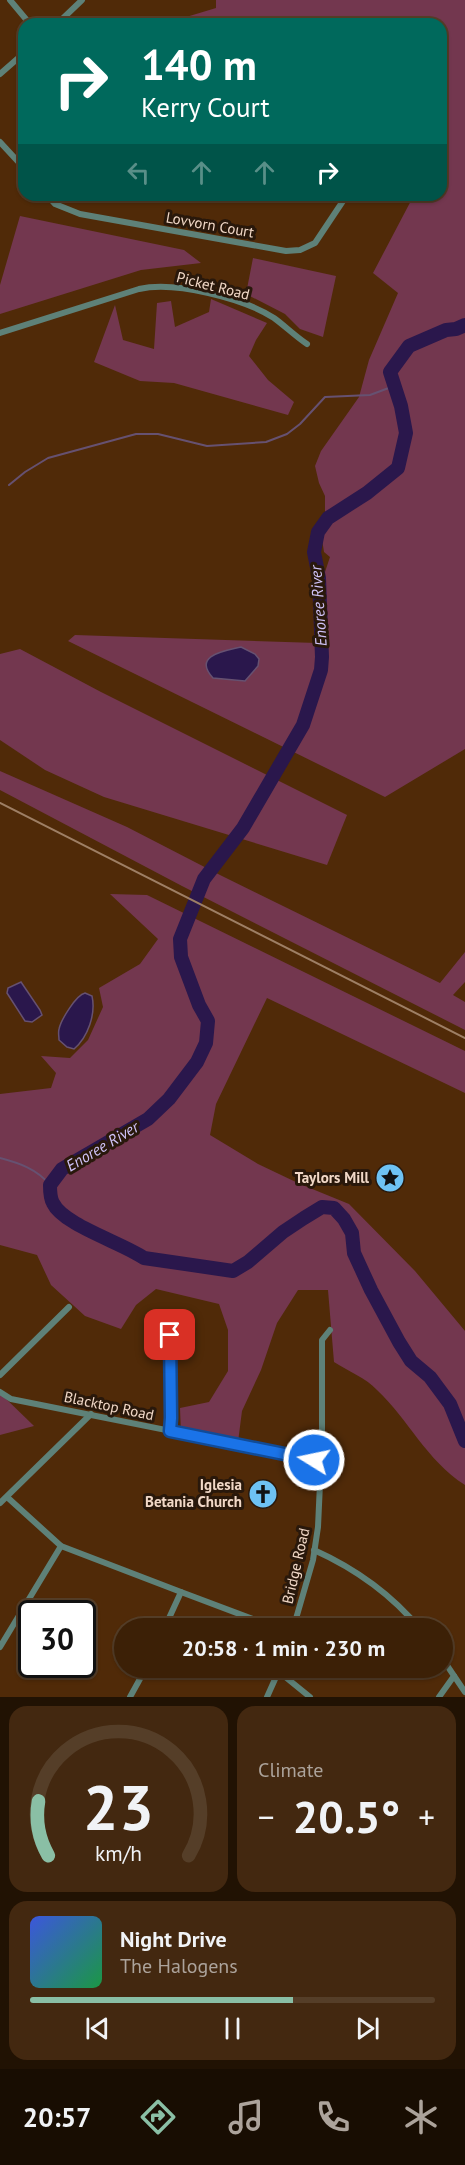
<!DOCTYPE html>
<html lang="en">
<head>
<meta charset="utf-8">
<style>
  body { margin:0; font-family:"PT Sans",sans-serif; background:#432810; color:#f1f3f6; height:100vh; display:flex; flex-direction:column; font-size:22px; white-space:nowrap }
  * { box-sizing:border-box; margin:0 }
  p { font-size:20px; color:#aca39b }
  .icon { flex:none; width:33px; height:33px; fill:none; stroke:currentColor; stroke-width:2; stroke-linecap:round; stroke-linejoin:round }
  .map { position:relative; height:1697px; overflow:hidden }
  .sheet { display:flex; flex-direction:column; gap:9px; padding:9px; background:#211203; flex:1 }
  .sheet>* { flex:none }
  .hud { position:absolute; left:18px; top:18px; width:429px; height:183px; border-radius:18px; box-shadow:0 2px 4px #0004,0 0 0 2px #553e28; background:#00695c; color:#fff; overflow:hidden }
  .speed { position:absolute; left:18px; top:1600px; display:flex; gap:12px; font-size:30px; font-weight:700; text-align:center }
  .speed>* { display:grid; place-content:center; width:78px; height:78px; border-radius:50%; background:#3c2006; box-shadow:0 2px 4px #0004,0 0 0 2px #553e28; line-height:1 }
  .speed .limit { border:3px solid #111; border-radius:9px; background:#fff; color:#111 }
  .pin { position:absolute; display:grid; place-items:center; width:51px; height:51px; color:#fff; margin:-26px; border-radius:12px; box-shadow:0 3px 9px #0006 }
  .me { position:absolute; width:66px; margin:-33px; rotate:280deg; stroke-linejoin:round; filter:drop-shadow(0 0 4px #0008) }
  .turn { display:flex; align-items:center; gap:21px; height:126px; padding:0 24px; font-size:27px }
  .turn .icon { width:78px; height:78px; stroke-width:2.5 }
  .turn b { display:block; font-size:42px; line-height:51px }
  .lanes { display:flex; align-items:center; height:57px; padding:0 24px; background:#0003; justify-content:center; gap:30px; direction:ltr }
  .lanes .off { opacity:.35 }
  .big { font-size:45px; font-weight:700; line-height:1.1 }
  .sheet .tile { flex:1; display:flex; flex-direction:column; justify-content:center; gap:9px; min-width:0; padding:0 21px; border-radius:18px; background:#432810 }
  .sheet .dial { align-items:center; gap:0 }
  .dial svg { height:156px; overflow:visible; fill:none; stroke:#553e28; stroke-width:7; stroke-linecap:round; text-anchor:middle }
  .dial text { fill:#f1f3f6; stroke:none }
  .song { display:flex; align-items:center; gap:18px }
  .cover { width:72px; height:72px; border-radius:9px; background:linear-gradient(135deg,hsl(230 70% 55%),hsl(140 70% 35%)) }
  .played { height:6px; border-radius:3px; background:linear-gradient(90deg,#8abfa5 65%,#553e28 65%) }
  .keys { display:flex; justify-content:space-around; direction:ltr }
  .heat { display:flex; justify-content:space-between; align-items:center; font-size:33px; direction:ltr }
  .sheet .tiles { flex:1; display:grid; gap:9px; grid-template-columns:1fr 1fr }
  .tile:last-child { grid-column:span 2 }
  .trip { position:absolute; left:114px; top:1618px; width:339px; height:60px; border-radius:30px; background:#3c2006; box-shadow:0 2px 4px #0004,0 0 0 2px #553e28; font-weight:700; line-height:60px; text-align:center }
  .menu { display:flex; height:96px; justify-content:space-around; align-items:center; background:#180d02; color:#aca39b }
  .menu .icon { width:42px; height:42px }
  .menu .current { color:#8abfa5 }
  .menu b { font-size:27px; color:#f1f3f6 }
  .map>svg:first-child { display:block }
</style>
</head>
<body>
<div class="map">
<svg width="465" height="1697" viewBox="0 0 465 1697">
  <rect width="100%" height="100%" fill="#502a08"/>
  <!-- green -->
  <g fill="#73374f">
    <path d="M216,0H465V749L385,797L68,641L75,635L317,643L325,572L330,557L324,552L321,533L325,513V496L319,483L315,466L321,451L359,397L369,360L398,293L373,273L414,195H441V163L448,124L441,108V24H163L216,8Z"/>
    <path d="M20,216L184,250L201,263L141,270L0,314V285Z"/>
    <path d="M253,258L336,276L323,337L300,329L285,314L246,294Z"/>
    <path d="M211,299L267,323L256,340L249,356L268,380L294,402L288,415L174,383L140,381L94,362L115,305L123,340L154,349L157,303L171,301L175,327L209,312Z"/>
    <path d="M20,649L101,692L347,815L327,865L104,797L45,770L0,740V654Z"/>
    <path d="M0,771L127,827L222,876L440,983L465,952V982L453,995L465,1002V1030L182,886L0,790Z"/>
    <path d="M110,894L147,895L465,1051V1093L267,998L216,1104L210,1135L258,1164L300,1184L349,1204L415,1271L465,1331V1485C426,1460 409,1420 377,1390C366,1378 348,1371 334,1362L328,1290H298L277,1323L261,1370L242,1411L238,1442L181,1434L180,1408L209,1402L228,1371V1330L219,1304L156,1289L136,1305L121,1329L85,1316L51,1285L37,1255L0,1245V1094L51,1088L56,1073L41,1056L70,1058L88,1040L103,1007L99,988L140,964L158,939Z"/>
    <path d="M0,1393L34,1426L0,1435Z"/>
  </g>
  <!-- water -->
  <g fill="#2a174c" stroke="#665171" stroke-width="1.5">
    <path d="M241,647L255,654L259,659L258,666L245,681L213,678C192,655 225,651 241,647Z"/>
    <path d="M21,982L40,1010L42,1015L32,1022L25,1021L7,993L8,988Z"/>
    <path d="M85,993L92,996C96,1014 88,1037 74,1049L67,1047L59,1040C59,1036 58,1033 59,1029C61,1020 76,995 85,993Z"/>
  </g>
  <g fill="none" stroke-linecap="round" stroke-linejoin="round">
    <!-- stream -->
    <g stroke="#665171" stroke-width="2">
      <path d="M9,485L25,472L48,458L136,434H158L207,446L266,442L287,434L300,424L325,397L370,395L394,386"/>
      <path d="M0,1158C19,1163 37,1169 50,1185"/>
    </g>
    <!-- river -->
    <path stroke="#2a174c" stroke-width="14" d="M465,325L456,329L446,330L409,346L390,372L401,406L406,433L398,468L367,493L328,518L318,532L314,552L319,578L322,657L321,670L303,725L243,828L204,879L180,939L181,957L199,1005L208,1021L206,1043L197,1062L169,1099L148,1119L62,1169L50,1185C50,1191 50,1198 53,1203C63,1225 123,1243 144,1258L233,1271L248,1262L283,1232L304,1218L322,1207L334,1208L344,1219L352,1233L354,1253L371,1290L399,1342L411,1361L430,1377L450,1404L465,1441"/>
    <!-- minor -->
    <g stroke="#5e8178" stroke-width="6">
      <path d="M10,0L30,24"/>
      <path d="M57,24L82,0"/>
      <path d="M0,74L24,53"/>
      <path d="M0,142L24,168"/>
      <path d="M47,195L55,204L80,214L286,251L300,250L315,243L347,195"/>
      <path d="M0,333L139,289C175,281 243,298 274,318C285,326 295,336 307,344"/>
      <path d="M0,1375L69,1307"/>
      <path d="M0,1392L11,1399L321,1461"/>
      <path d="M170,1431L171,1417L170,1335"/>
      <path d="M7,1497L61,1546L181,1592"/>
      <path d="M0,1503L91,1414"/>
      <path d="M314,1550C354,1568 392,1595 420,1629"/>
      <path d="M164,1629L181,1592L279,1629"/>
      <path d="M293,1629L313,1560L318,1527L322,1440V1340L330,1330"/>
      <path d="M0,1647L61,1546"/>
      <path d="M442,1658L465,1692"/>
      <path d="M278,1671L310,1697"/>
      <path d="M130,1697L146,1668"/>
      <path d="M267,1697L280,1668"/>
      <path d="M439,1697L454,1676"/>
    </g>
    <!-- rail -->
    <path stroke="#9e7f65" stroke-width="2" d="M0,803L465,1038"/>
  </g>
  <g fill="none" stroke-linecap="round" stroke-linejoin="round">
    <!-- route casing -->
    <g stroke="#114b97" stroke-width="15">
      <path id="route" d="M170,1335L171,1418L170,1431L314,1460"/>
    </g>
    <!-- route -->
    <use href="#route" stroke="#1a73e8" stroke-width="10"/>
  </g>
  <!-- icons -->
  <defs>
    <g id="sight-disc" transform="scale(1.5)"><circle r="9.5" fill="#6ec2f3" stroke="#29180b"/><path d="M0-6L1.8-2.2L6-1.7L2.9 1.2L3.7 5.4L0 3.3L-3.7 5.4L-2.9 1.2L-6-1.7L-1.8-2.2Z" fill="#111"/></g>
    <g id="church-disc" transform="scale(1.5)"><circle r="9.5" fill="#6ec2f3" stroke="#29180b"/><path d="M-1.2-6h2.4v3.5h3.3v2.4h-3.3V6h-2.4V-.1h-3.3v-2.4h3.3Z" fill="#111"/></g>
  </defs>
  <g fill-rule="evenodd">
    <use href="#sight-disc" x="390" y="1178"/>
    <use href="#church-disc" x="263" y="1494"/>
  </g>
  <g text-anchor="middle" stroke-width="6" stroke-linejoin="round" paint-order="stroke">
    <!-- street labels -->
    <g font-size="15" fill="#f1d8c7" stroke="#29180b">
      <text transform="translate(210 225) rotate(10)" y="5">Lovvorn Court</text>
      <text transform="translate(213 286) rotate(14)" y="5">Picket Road</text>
      <text transform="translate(109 1406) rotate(12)" y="5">Blacktop Road</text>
      <text transform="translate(296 1566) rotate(-77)" y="5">Bridge Road</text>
    </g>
    <!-- poi labels -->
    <g font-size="15" font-weight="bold" fill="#f1d8c7" stroke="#29180b" text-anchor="end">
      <text x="369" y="1183">Taylors Mill</text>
      <text x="242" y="1490">Iglesia<tspan x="242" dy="17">Betania Church</tspan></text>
    </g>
    <!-- water labels -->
    <g font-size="16" font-style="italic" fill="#cfc2f7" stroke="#29180b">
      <text transform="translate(318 606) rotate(-94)" y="6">Enoree River</text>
      <text transform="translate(102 1146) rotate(-31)" y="6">Enoree River</text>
    </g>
  </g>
</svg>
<div class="speed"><div class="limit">30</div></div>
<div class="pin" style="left:170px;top:1335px;background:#d93025"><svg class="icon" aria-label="arrive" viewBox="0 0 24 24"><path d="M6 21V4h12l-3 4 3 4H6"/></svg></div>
<svg class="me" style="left:314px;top:1460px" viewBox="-20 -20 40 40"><circle r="17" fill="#1a73e8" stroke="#fff" stroke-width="3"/><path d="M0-11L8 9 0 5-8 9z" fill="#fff"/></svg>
<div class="trip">20:58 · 1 min · 230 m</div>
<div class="hud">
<div class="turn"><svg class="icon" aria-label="right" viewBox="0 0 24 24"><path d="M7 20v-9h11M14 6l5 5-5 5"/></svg><div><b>140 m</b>Kerry Court</div></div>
<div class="lanes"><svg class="icon off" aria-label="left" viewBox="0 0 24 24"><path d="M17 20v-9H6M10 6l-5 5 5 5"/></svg><svg class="icon off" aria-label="ahead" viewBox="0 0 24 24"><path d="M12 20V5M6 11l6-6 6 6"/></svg><svg class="icon off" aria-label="ahead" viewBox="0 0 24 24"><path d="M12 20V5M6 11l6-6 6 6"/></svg><svg class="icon" aria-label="right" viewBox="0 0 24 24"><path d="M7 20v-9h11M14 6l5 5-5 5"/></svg></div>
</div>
</div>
<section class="sheet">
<div class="tiles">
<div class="tile dial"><svg viewBox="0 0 100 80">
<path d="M14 69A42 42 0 1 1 86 69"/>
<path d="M14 69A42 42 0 0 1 9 41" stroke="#8abfa5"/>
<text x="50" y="56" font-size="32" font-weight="700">23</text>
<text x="50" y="72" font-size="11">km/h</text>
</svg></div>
<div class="tile"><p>Climate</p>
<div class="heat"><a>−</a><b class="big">20.5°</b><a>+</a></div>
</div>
<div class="tile">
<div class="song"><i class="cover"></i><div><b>Night Drive</b><p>The Halogens</p></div></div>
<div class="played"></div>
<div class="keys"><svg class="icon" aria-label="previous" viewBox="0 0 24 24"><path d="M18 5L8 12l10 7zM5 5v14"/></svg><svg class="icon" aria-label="pause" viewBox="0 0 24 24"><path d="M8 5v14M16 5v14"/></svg><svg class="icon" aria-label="next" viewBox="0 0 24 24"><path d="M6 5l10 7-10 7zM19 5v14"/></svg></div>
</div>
</div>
</section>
<nav class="menu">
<b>20:57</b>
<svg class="icon current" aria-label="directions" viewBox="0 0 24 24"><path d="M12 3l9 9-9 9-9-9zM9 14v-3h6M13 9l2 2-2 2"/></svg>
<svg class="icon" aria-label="music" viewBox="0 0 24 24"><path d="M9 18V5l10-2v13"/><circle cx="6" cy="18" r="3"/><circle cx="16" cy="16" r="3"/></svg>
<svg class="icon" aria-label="phone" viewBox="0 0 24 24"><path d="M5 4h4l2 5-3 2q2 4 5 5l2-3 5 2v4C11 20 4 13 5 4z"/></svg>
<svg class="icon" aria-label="climate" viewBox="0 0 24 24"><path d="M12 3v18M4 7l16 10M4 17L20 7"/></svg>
</nav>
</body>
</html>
